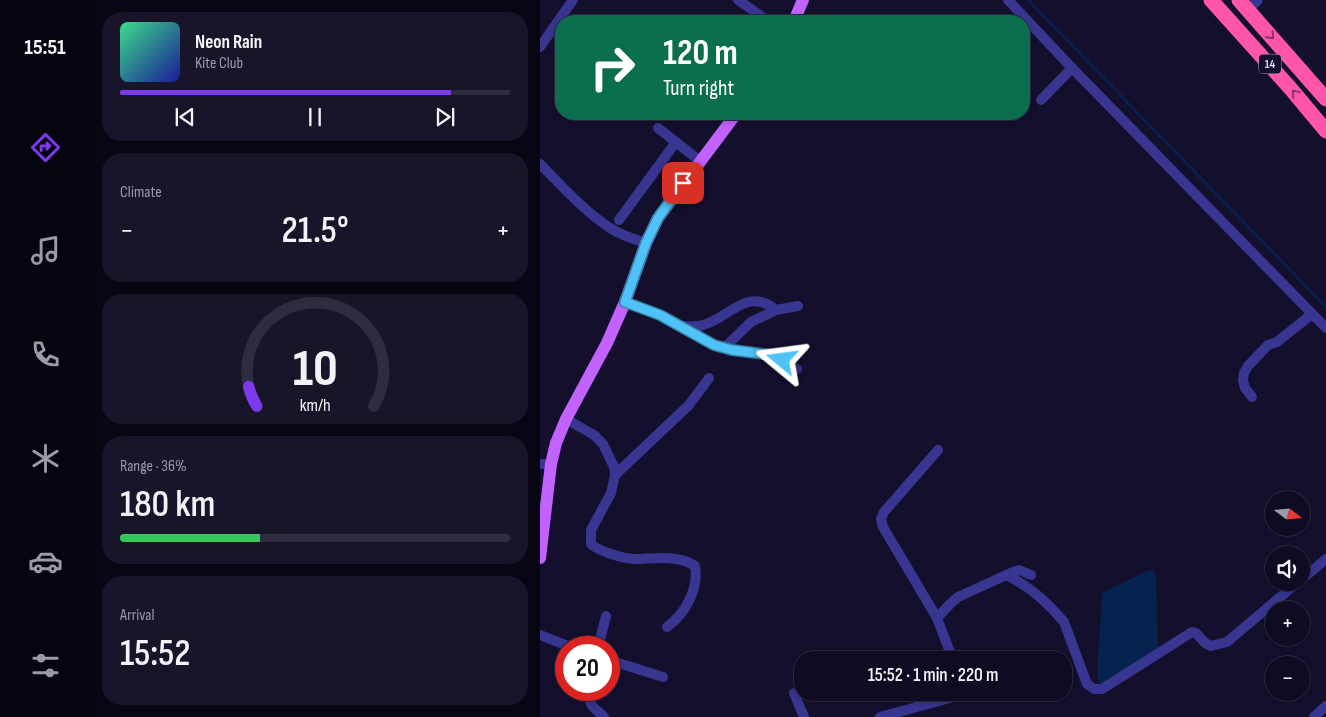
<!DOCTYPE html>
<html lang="en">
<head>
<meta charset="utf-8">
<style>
  body { margin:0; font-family:"Sofia Sans Condensed",sans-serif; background:#18142a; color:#f1f3f6; height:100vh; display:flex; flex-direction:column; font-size:19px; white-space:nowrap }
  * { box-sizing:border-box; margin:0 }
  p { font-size:16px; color:#9b9ba5 }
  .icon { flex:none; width:28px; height:28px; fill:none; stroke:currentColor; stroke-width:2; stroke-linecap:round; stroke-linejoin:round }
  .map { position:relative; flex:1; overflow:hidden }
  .drawer { display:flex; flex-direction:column; gap:12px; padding:12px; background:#080613; width:450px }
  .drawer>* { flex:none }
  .top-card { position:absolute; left:15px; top:15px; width:475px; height:105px; border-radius:20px; box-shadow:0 2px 8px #0003,0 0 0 1px #2f2b40; background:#0b6e4f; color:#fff; overflow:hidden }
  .needle { width:32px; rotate:106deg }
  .fabs { position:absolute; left:725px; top:491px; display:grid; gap:10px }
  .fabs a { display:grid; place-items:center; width:45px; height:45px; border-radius:50%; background:#0f0b22; box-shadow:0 2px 8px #0003,0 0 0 1px #2f2b40; font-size:25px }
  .speed { position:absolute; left:15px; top:636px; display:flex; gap:10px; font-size:25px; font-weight:700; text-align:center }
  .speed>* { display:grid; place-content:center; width:65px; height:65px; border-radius:50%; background:#0f0b22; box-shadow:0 2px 8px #0003,0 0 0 1px #2f2b40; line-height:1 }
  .speed .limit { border:8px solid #d22; background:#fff; color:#111 }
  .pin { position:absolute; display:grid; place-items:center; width:42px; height:42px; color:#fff; margin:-21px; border-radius:10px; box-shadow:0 2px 8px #0006 }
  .me { position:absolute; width:55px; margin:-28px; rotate:286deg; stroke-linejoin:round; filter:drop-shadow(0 0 4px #0008) }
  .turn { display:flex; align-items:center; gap:18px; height:105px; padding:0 25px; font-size:22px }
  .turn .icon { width:65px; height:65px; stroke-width:2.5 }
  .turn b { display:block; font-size:35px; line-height:42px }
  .big { font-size:38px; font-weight:600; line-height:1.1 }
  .drawer .card { flex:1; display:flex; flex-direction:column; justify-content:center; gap:8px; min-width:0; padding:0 18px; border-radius:20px; background:#18142a }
  .drawer .dial { align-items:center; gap:0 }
  .dial svg { height:130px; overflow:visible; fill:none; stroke:#2f2b40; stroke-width:7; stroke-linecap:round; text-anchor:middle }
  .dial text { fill:#f1f3f6; stroke:none }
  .song { display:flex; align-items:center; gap:15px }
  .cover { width:60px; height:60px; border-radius:8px; background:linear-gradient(135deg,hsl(150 70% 55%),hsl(240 70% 35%)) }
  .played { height:5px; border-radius:2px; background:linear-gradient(90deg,#7c3aed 85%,#2f2b40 85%) }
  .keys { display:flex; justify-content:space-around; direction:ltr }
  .heat { display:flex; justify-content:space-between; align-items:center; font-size:28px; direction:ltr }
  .charge { height:8px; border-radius:4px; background:linear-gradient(90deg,#34c759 36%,#2f2b40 0) }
  .trip { position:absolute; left:254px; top:651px; width:278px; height:50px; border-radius:20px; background:#0f0b22; box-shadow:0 2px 8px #0003,0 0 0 1px #2f2b40; font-weight:600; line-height:50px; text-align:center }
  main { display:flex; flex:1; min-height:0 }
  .tab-bar { display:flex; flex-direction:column; width:90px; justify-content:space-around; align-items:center; background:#06040e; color:#9b9ba5 }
  .tab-bar .icon { width:35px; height:35px }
  .tab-bar .on { color:#7c3aed }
  .tab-bar b { font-size:22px; color:#f1f3f6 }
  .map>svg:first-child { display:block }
</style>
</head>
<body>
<main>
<nav class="tab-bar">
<b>15:51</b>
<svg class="icon on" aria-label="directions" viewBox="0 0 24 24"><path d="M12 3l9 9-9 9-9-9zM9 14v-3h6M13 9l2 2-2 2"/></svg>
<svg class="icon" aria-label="music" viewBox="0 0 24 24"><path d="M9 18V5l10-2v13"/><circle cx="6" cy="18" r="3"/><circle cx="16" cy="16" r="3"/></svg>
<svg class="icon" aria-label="phone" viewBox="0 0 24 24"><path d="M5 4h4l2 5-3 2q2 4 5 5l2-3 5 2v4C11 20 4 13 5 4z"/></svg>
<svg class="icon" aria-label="climate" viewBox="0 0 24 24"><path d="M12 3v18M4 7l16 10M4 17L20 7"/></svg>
<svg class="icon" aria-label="car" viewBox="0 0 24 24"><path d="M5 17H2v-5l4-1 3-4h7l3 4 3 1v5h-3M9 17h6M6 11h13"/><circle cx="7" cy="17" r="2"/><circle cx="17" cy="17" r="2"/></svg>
<svg class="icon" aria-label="filters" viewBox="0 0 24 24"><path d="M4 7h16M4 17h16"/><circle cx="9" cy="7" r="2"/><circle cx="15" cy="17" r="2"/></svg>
</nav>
<section class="drawer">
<div class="card">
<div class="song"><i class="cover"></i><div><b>Neon Rain</b><p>Kite Club</p></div></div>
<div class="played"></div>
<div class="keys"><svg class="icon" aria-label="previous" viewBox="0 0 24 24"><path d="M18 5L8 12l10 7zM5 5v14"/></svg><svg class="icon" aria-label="pause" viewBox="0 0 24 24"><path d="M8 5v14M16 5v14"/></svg><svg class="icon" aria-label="next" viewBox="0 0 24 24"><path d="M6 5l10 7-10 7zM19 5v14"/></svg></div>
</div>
<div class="card"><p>Climate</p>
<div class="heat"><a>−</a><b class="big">21.5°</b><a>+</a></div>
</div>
<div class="card dial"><svg viewBox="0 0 100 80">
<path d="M14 69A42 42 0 1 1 86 69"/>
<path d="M14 69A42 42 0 0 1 9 57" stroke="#7c3aed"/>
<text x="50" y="56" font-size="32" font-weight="700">10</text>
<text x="50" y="72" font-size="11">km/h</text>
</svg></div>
<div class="card"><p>Range · 36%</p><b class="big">180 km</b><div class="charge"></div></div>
<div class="card"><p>Arrival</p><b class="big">15:52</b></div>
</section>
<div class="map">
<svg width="786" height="717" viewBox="0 0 786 717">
  <rect width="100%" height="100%" fill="#140f2d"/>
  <!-- water -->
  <path fill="#06224f" d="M609,570L614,571L616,576L618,647L613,655L560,685L557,675L562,593Z"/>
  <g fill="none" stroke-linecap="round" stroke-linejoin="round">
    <!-- stream -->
    <path stroke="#06224f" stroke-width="2.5" d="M488,0L786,307"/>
    <!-- minor -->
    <g stroke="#383690" stroke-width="10">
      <path d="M198,0L228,21"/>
      <path d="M468,0L532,68L786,328"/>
      <path d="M708,10L718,0"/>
      <path d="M0,47L33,0"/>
      <path d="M501,100L532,68"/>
      <path d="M118,128L160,161"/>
      <path d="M0,164C22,186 44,211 70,228C81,235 93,239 106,243"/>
      <path d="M79,220L136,142"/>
      <path d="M85,302L120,315L166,341L184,348L211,322L236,310L258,306"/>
      <path d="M144,326C150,326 157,327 163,325C190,318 207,286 236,310"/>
      <path d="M184,348L232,355L257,369"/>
      <path d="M712,397L705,388L703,380L704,373L708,366L728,345L737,342L772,314"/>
      <path d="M26,419L54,435L63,444L74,467L75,475L71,493L51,530V544C56,549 62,550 68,553C77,556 85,559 94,559C115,559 137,554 155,566C159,589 145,614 127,627"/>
      <path d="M0,464H11"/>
      <path d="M75,475L149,405L169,378"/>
      <path d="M466,575C488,585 509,604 524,622L547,684L554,689H562L652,632L656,633L665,643L671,646L687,642L758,582"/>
      <path d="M761,580L786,559"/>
      <path d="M397,618L343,527L341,519L344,512L398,450"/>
      <path d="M0,635L33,648"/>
      <path d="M58,648L66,616"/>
      <path d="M69,660L123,677"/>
      <path d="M413,660L397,618L411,603L418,597L473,572L479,570L491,575"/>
      <path d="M50,690C48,707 53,706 64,717"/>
      <path d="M254,693L264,717"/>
      <path d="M340,717L417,696L420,692"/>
      <path d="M774,717L786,706"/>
    </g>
    <!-- major -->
    <g stroke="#c262ff" stroke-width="12">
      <path d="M254,21L263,0"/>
      <path d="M0,558L11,464L16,443L26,419L67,343L85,302L106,243L118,218L196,114"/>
    </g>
    <!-- highway -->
    <g stroke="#ff56aa" stroke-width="15">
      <path d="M671,0L751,89L786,131"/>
      <path d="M699,0L786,99"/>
    </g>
  </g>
  <!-- one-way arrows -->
  <defs><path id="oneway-chevron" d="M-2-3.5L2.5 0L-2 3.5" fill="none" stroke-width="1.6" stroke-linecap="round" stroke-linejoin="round" transform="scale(1.25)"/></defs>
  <g stroke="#8a326c">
    <use href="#oneway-chevron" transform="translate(731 36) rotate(48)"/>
    <use href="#oneway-chevron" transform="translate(755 93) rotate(-130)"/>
  </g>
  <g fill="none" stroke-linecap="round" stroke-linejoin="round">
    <!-- route casing -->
    <g stroke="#337fa1" stroke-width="12">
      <path id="route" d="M143,183L118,218L106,243L85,302L120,315L174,345L192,350L232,355L242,360"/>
    </g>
    <!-- route -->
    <use href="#route" stroke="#4fc3f7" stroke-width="9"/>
  </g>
  <g text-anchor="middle" stroke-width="5" stroke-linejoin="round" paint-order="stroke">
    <!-- shield labels -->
    <rect fill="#140f2d" stroke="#a19ec0" stroke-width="1" x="719" y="54.5" width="22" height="19" rx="4"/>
    <g font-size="12" font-weight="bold" fill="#dedbff">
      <text x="730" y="68">14</text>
    </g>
  </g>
</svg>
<div class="fabs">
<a><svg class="needle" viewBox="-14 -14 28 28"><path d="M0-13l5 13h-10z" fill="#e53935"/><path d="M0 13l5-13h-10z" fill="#9b9ba5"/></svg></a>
<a><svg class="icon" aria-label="sound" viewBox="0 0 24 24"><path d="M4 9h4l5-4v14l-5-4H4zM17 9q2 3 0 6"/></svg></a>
<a>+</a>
<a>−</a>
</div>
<div class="speed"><div class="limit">20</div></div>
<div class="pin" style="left:143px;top:183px;background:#d93025"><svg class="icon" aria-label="arrive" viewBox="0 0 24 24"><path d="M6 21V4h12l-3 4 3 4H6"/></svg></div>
<svg class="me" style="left:242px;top:360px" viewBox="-20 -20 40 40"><path d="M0-17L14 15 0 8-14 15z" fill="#4fc3f7" stroke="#fff" stroke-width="4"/></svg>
<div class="trip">15:52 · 1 min · 220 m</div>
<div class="top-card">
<div class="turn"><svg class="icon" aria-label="right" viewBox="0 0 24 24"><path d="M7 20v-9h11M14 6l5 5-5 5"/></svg><div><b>120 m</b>Turn right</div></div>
</div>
</div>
</main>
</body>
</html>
